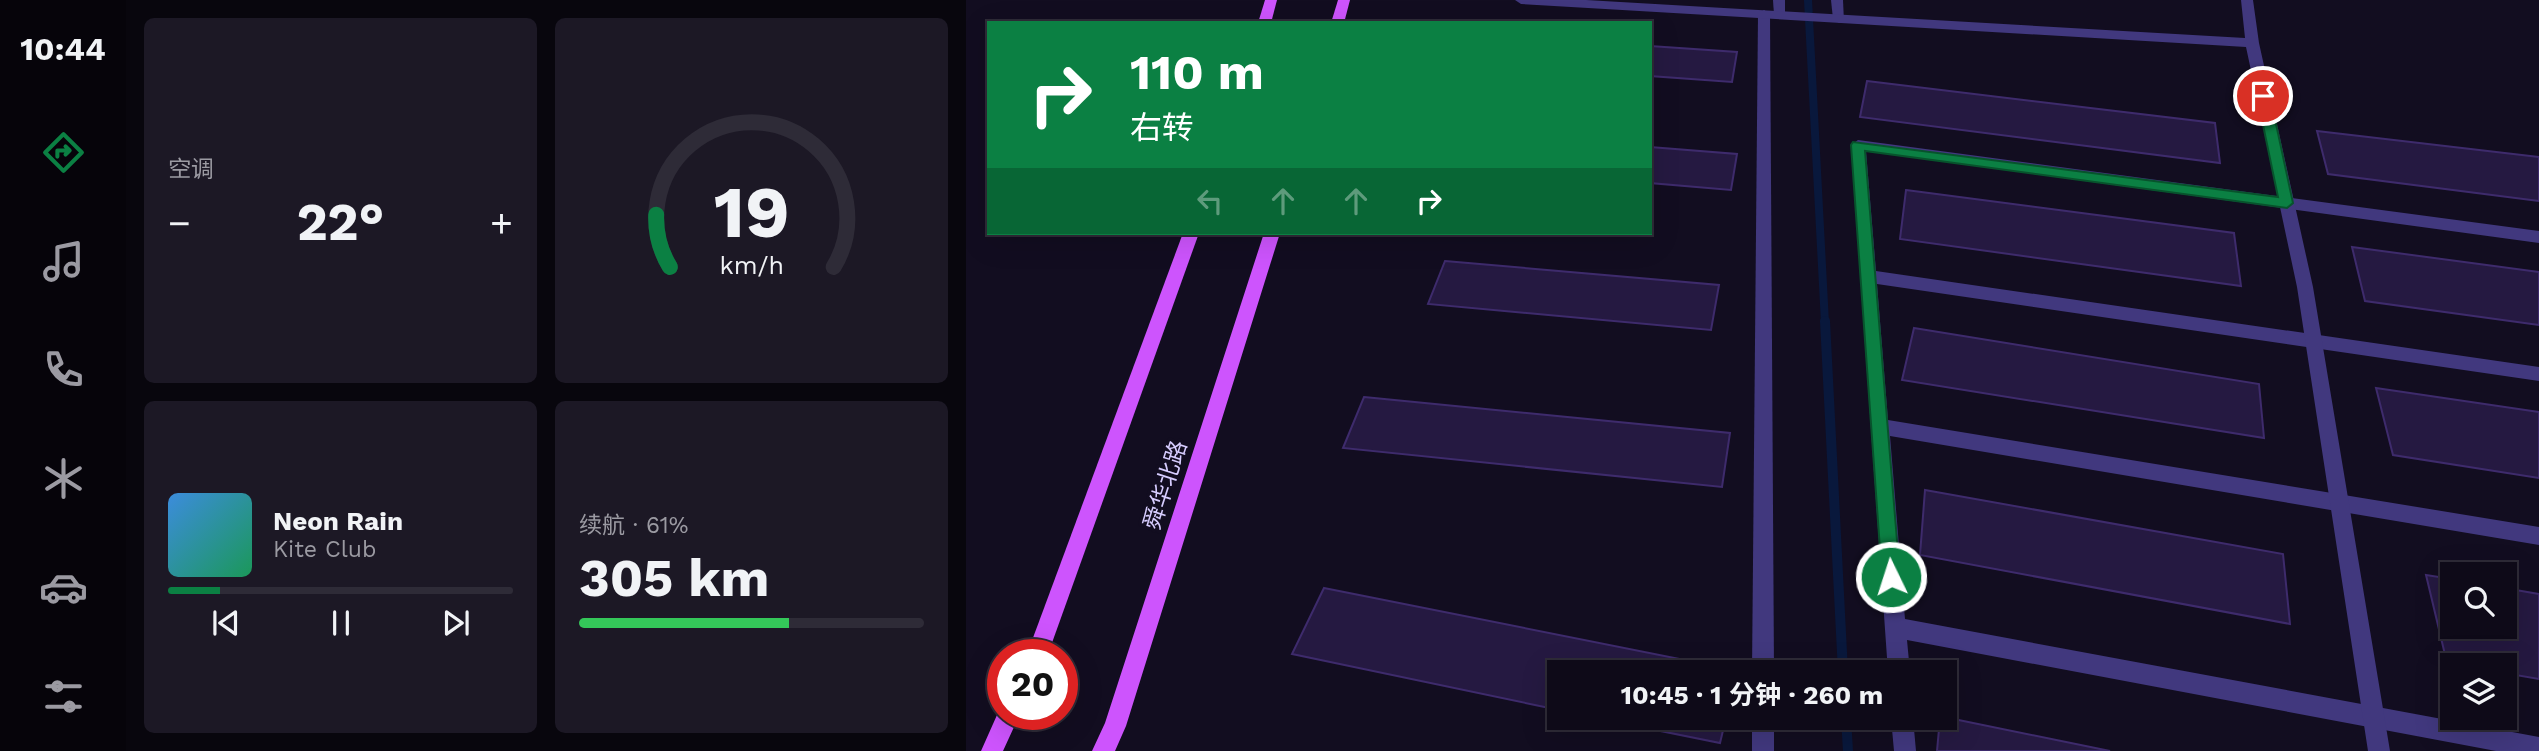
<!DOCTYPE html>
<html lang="zh">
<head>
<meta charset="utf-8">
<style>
  body { margin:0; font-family:"Work Sans","Noto Sans SC",sans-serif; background:#1c1825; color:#f1f3f6; height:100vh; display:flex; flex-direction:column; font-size:26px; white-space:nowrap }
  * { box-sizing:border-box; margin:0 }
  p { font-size:23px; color:#9b9aa2 }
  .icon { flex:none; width:38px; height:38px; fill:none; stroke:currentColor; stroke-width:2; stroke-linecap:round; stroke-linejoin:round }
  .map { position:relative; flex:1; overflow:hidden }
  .panel { display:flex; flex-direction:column; gap:18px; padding:18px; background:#08060d; width:840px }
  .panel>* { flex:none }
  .hud { position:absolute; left:21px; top:21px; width:665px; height:214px; border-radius:0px; box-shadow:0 7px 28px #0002,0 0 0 2px #2e2b37; background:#0b8043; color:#fff; overflow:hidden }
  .tools { position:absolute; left:1474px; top:562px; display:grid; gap:14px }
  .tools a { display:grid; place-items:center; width:77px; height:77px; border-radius:0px; background:#0e0a18; box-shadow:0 7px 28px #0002,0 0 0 2px #2e2b37; font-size:35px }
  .speed { position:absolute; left:21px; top:639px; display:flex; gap:14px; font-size:35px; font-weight:700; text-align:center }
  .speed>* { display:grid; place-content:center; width:91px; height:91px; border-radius:50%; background:#0e0a18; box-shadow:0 7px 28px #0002,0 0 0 2px #2e2b37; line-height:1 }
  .speed .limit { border:10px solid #d22; background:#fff; color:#111 }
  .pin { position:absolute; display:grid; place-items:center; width:60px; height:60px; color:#fff; margin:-30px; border:4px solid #fff; border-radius:50%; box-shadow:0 2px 7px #0007 }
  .me { position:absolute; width:77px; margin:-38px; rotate:356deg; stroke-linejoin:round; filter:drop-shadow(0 0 5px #0008) }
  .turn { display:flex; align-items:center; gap:24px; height:147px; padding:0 28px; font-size:32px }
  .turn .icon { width:91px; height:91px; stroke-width:2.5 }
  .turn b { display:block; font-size:49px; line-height:60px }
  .lanes { display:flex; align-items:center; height:66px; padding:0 28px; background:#0003; justify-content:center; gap:35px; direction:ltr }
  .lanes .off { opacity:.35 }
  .big { font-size:52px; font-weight:700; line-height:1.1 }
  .panel .tile { flex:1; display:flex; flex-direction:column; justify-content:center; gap:10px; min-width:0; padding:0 24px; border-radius:10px; background:#1c1825 }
  .panel .dial { align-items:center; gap:0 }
  .dial svg { height:182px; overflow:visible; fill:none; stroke:#2e2b37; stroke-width:7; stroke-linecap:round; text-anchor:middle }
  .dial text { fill:#f1f3f6; stroke:none }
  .song { display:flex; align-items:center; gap:21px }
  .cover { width:84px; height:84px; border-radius:10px; background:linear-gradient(135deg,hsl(210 70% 55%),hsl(150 70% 35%)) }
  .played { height:7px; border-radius:4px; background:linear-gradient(90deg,#0b8043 15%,#2e2b37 15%) }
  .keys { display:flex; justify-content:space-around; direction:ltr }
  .heat { display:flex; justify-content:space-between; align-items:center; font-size:38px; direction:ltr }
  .charge { height:10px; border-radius:5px; background:linear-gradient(90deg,#34c759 61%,#2e2b37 0) }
  .panel .tiles { flex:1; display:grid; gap:18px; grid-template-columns:repeat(2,1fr) }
  .trip { position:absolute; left:581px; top:660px; width:410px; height:70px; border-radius:0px; background:#0e0a18; box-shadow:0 7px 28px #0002,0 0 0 2px #2e2b37; font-weight:700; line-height:70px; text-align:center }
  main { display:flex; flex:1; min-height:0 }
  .tabs { display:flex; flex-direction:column; width:126px; justify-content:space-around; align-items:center; background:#06040a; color:#9b9aa2 }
  .tabs .icon { width:49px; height:49px }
  .tabs .selected { color:#0b8043 }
  .tabs b { font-size:32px; color:#f1f3f6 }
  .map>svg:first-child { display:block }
</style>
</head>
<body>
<main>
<nav class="tabs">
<b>10:44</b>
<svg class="icon selected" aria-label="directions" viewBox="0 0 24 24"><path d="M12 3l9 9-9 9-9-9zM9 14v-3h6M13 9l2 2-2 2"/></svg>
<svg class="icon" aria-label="music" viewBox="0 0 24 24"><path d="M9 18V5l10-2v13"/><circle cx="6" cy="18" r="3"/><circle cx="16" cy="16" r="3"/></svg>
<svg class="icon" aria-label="phone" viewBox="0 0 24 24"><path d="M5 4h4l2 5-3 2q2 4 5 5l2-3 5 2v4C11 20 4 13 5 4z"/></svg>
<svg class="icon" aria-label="climate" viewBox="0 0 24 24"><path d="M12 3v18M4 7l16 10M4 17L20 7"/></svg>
<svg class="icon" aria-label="car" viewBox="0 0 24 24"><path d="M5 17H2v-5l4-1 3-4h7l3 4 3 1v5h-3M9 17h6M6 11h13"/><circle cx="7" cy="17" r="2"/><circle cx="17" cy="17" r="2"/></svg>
<svg class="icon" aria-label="filters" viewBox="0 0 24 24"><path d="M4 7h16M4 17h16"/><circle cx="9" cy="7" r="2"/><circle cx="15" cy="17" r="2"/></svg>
</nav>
<section class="panel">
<div class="tiles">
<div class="tile"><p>空调</p>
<div class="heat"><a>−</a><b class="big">22°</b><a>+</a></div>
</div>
<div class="tile dial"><svg viewBox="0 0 100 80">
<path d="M14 69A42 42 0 1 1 86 69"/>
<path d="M14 69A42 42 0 0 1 8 46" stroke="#0b8043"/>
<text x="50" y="56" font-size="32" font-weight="700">19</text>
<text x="50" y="72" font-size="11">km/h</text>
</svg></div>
<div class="tile">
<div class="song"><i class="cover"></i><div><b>Neon Rain</b><p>Kite Club</p></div></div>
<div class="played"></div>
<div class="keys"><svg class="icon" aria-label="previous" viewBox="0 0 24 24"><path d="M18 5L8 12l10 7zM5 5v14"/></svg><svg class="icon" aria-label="pause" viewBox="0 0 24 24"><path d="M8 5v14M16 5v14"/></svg><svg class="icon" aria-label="next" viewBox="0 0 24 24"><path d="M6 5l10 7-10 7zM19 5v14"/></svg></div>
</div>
<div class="tile"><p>续航 · 61%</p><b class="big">305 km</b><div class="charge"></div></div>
</div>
</section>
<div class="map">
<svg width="1573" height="751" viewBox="0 0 1573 751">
  <rect width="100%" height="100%" fill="#120d20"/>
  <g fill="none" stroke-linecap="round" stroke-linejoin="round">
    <!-- stream-far1 -->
    <path stroke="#09183c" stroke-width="8" d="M842,0L859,323"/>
    <!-- stream -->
    <g stroke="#09183c" stroke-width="10">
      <path d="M859,321L877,672"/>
      <path d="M880,718L882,751"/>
    </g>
  </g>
  <!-- building -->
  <g fill="#251941" stroke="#3e2b6c" stroke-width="2">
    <path d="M684,46L771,52L766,82L684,76Z"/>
    <path d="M901,81L1249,123L1254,163L894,117Z"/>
    <path d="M1351,131L1573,157V201L1362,174Z"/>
    <path d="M684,147L771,154L765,190L684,183Z"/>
    <path d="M940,190L1268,233L1275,286L934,239Z"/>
    <path d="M1386,247L1573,272V325L1399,301Z"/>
    <path d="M479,261L753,285L745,330L462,304Z"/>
    <path d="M948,328L1293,384L1298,438L936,380Z"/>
    <path d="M1410,388L1573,412V478L1427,455Z"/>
    <path d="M398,397L764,433L756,487L377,448Z"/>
    <path d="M959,490L1317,554L1324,624L954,555Z"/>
    <path d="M1460,575L1486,579V626H1538V588L1573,594V679L1538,673V665L1481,663Z"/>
    <path d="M358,588L769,670V672H593V710L326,654Z"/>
    <path d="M978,717L1144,751H971L974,718Z"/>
    <path d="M630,718H760L754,743Z"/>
  </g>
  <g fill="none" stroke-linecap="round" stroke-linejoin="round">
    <!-- service -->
    <g fill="#41387e" fill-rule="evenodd">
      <path d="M807,0H819V18L814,19L808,15Z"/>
      <path d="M865,0H877L878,22L873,23L867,19Z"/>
      <path d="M892,140L1573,231V243L900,151L910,271L1573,367V381L911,284L922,420L1573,527V545L924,436L939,619L1573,737V751H1530L941,640L944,672H922L885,145Z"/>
      <path d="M925,718H947L950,751H928Z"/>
    </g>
    <!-- minor -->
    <g fill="#41387e" fill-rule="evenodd">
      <path d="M798,10L804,14L808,672H786L792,14Z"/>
      <rect x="786" y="718" width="22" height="33"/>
    </g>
    <!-- tertiary -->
    <path fill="#41387e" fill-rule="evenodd" d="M549,0H620L1279,38L1275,0H1287L1293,43L1347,287L1424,751H1402L1331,287L1280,47L555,4Z"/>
    <!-- primary -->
    <g fill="#cd54fd" fill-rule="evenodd">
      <path d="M299,0H311L305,23H292Z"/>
      <path d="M372,0H384L378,23H365Z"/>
      <path d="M217,233H233L82,654H61Z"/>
      <path d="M298,233H314L160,726L149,751H126L139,723Z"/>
      <path d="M35,706L37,714H54L37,751H15Z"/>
    </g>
  </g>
  <!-- route -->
  <path fill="#0b8043" stroke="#07532c" stroke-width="2" d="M1297,92L1304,96L1327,203L1321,208L899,151L934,577L932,583L925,586L919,583L916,577L885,145L887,142L1312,197L1291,96Z"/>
  <g text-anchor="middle" stroke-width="7" stroke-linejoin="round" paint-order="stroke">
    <!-- street labels -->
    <g font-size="23" fill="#d6ccfe" stroke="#120d20">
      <text transform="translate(199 485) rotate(-72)" y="8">舜华北路</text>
    </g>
  </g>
</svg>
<div class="tools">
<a><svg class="icon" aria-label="search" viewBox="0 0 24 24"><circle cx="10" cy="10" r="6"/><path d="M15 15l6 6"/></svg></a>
<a><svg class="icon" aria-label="layers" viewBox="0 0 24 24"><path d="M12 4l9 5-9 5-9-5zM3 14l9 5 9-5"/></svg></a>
</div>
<div class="speed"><div class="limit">20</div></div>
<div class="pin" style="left:1297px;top:96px;background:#d93025"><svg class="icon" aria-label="arrive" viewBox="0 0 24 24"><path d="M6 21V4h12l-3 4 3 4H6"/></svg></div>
<svg class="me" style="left:925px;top:577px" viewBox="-20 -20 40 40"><circle r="17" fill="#0b8043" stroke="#fff" stroke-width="3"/><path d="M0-11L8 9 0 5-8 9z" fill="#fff"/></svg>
<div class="trip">10:45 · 1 分钟 · 260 m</div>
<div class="hud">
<div class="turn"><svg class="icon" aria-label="right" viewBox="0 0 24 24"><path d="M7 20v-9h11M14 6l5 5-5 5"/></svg><div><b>110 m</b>右转</div></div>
<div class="lanes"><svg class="icon off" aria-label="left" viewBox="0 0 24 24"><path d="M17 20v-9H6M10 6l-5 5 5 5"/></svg><svg class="icon off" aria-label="ahead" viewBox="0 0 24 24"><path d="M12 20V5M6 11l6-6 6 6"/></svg><svg class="icon off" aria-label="ahead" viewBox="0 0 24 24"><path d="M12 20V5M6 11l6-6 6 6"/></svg><svg class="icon" aria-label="right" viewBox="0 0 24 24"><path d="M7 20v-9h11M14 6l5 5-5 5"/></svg></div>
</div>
</div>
</main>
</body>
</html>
